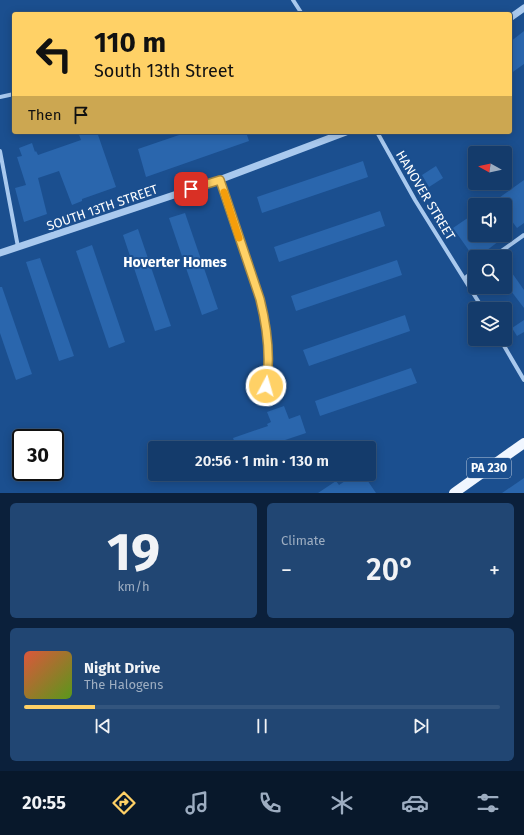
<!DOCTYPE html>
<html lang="en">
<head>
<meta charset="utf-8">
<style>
  body { margin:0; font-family:"Fira Sans",sans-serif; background:#214673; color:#f1f3f6; height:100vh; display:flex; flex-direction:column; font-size:15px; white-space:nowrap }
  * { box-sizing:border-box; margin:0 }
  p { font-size:13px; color:#9dadc1 }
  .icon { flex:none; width:22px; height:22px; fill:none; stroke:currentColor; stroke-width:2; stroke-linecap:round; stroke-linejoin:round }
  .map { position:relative; height:493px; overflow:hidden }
  .drawer { display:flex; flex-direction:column; gap:10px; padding:10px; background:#0b203b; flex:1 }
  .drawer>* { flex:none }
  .top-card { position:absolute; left:12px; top:12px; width:500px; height:122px; border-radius:4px; box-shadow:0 2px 10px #0003,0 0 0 1px #33557e; background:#ffd166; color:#111; overflow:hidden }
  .needle { width:26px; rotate:278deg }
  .controls { position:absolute; left:468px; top:146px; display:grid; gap:8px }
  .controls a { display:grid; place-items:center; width:44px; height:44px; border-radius:4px; background:#143b6b; box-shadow:0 2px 10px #0003,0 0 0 1px #33557e; font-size:20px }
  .speed { position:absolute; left:12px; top:429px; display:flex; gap:8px; font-size:20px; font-weight:700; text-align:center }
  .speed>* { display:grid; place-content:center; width:52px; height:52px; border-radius:50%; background:#143b6b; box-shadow:0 2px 10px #0003,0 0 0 1px #33557e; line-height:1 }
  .speed .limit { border:2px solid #111; border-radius:6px; background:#fff; color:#111 }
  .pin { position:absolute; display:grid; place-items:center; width:34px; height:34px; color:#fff; margin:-17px; border-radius:8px; box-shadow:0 2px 6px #0006 }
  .me { position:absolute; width:44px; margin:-22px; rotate:6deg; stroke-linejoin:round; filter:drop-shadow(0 0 3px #0008) }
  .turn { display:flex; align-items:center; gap:14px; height:84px; padding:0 16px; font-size:18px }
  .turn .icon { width:52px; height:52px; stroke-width:2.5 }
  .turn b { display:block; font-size:28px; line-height:34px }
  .then { display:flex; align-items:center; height:38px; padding:0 16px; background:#0003; gap:8px; font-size:15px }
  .big { font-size:30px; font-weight:600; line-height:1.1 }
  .drawer .card { flex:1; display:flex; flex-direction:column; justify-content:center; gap:6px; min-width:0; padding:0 14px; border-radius:6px; background:#214673 }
  .drawer .dial { align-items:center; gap:0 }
  .dial b { font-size:52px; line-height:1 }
  .song { display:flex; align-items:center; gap:12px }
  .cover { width:48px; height:48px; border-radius:6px; background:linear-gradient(135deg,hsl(10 70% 55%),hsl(90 70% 35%)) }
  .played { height:4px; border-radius:2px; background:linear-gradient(90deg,#ffd166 15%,#33557e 15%) }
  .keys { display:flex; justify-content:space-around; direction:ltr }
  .heat { display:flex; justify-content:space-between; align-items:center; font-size:22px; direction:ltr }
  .drawer .tiles { flex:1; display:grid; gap:10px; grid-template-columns:1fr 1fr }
  .card:last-child { grid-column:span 2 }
  .trip { position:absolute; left:148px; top:441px; width:228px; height:40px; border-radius:4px; background:#143b6b; box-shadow:0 2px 10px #0003,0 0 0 1px #33557e; font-weight:600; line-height:40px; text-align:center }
  .dock { display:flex; height:64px; justify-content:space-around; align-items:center; background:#08182b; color:#9dadc1 }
  .dock .icon { width:28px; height:28px }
  .dock .on { color:#ffd166 }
  .dock b { font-size:18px; color:#f1f3f6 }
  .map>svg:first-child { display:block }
</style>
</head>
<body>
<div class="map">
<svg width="524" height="493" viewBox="0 0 524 493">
  <rect width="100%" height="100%" fill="#1b4f8f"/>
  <!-- building -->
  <g fill="#2a66ad">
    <path d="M524,31V64L510,74V42Z"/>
    <path d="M78,132H97L116,187L82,199V201L72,205L59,171L38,178L47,214L24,222L15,188L26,185L17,157L22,156L19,148L32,143L35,152L36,151L38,155L81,140Z"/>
    <path d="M181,132H246L249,141L146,177L138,149L182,134Z"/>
    <path d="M363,161L368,177L262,213L257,197Z"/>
    <path d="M436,166L443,178L429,187L422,175Z"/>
    <path d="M524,180V223L517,228L505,212V205H489Z"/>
    <path d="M380,211L385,226L279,262L274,247Z"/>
    <path d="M185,213L218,309L202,315L169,218Z"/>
    <path d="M475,213V235H507L478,257H475V259L453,228Z"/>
    <path d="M138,229L171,326L155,331L123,235Z"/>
    <path d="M92,245L125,342L109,348L76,251Z"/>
    <path d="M40,258L74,356L59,361L26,262Z"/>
    <path d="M397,260L402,275L296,311L291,296Z"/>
    <path d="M505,263L524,290V308L505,283Z"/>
    <path d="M0,287H2L32,374L16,380L0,333Z"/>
    <path d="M405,315L410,331L309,366L303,350Z"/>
    <path d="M524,320V332L517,336L512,328Z"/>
    <path d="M411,368L417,383L320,416L315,401Z"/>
    <path d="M284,406L289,419L300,415L306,433L261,448H237L233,438L268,426L267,424L271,422L267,412Z"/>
    <path d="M356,474H363L376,493H318L336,481L339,485Z"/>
    <path d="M524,478V493H502Z"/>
  </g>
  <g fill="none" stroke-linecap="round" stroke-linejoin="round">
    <!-- minor -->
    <g stroke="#a9c9ee" stroke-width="4">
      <path d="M293,0L302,14"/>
      <path d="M0,97L14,94"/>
      <path d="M377,132L415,200L483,309"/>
      <path d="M0,151L18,247"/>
      <path d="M219,180L260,299C266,323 270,350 268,374C267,382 265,391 264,399"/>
      <path d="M493,257L524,235"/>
      <path d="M465,278L475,270"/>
      <path d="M500,339L524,380"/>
    </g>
    <!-- tertiary -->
    <g stroke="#a9c9ee" stroke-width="7">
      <path d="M510,18L524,8"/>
      <path d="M0,253L219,180L346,132"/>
    </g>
    <!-- primary -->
    <path stroke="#f0f6ff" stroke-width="10" d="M454,493L524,443"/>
  </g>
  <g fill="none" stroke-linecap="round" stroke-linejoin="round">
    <!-- route casing -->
    <g stroke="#a68842" stroke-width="10">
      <path id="route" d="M191,189L220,180L260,299C267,327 271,358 266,386"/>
    </g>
    <!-- route -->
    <use href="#route" stroke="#ffd166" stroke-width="7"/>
    <!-- slow -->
    <path stroke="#f59e0b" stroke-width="7" d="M224,192L239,238"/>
  </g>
  <g text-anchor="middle" stroke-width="4" stroke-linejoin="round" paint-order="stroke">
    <!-- shield labels -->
    <rect fill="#1b4f8f" stroke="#bbcadd" stroke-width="1" x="467" y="458" width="44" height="20" rx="3"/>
    <g font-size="12" font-weight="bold" fill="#fff">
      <text x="489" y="472">PA 230</text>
    </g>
    <!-- street labels -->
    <g font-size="13" fill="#fff" stroke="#1b4f8f">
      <text transform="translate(426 195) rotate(59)" y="5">HANOVER STREET</text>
      <text transform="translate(102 207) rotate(-19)" y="5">SOUTH 13TH STREET</text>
    </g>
    <!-- neighbourhood labels -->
    <g font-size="14" font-weight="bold" fill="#fff" stroke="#1b4f8f">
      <text x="175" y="267">Hoverter Homes</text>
    </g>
  </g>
</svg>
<div class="controls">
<a><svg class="needle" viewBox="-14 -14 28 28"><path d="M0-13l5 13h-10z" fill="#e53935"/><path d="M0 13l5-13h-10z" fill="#9dadc1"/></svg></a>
<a><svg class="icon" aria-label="sound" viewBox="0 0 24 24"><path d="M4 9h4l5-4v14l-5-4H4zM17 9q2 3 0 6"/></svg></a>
<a><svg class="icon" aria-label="search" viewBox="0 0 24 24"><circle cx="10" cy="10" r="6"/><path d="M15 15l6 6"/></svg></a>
<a><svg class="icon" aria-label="layers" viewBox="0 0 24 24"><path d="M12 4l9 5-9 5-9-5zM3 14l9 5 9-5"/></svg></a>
</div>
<div class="speed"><div class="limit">30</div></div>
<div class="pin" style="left:191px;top:189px;background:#d93025"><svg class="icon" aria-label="arrive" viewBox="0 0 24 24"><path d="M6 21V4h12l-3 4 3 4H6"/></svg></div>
<svg class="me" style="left:266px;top:386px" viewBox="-20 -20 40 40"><circle r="17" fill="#ffd166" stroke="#fff" stroke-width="3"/><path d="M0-11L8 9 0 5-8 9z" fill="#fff"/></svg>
<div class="trip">20:56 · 1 min · 130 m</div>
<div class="top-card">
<div class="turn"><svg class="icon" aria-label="left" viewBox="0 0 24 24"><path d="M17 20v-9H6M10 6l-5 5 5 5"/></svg><div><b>110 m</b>South 13th Street</div></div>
<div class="then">Then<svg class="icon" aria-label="arrive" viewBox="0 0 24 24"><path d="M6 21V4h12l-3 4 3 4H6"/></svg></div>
</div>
</div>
<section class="drawer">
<div class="tiles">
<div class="card dial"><b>19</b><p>km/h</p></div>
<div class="card"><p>Climate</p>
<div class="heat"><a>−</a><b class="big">20°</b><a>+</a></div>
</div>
<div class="card">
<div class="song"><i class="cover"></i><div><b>Night Drive</b><p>The Halogens</p></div></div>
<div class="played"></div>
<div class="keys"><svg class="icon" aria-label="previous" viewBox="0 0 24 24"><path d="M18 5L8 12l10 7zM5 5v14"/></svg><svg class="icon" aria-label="pause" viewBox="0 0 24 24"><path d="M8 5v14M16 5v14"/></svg><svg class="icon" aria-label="next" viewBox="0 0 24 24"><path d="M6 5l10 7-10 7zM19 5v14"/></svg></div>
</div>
</div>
</section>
<nav class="dock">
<b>20:55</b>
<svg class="icon on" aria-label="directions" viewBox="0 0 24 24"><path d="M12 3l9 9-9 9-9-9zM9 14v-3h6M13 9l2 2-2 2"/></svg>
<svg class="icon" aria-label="music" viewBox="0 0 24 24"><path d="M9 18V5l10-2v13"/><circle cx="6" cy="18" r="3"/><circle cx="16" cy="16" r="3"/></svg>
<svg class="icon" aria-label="phone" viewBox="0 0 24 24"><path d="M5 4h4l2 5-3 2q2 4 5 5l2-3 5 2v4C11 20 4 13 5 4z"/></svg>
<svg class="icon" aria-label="climate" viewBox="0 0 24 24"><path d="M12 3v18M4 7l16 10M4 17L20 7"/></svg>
<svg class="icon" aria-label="car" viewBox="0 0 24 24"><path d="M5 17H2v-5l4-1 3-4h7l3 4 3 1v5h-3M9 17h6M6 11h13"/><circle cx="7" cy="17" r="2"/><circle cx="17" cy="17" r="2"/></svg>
<svg class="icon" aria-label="filters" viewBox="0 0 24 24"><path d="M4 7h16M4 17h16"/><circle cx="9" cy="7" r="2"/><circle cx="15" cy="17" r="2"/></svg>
</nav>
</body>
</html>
